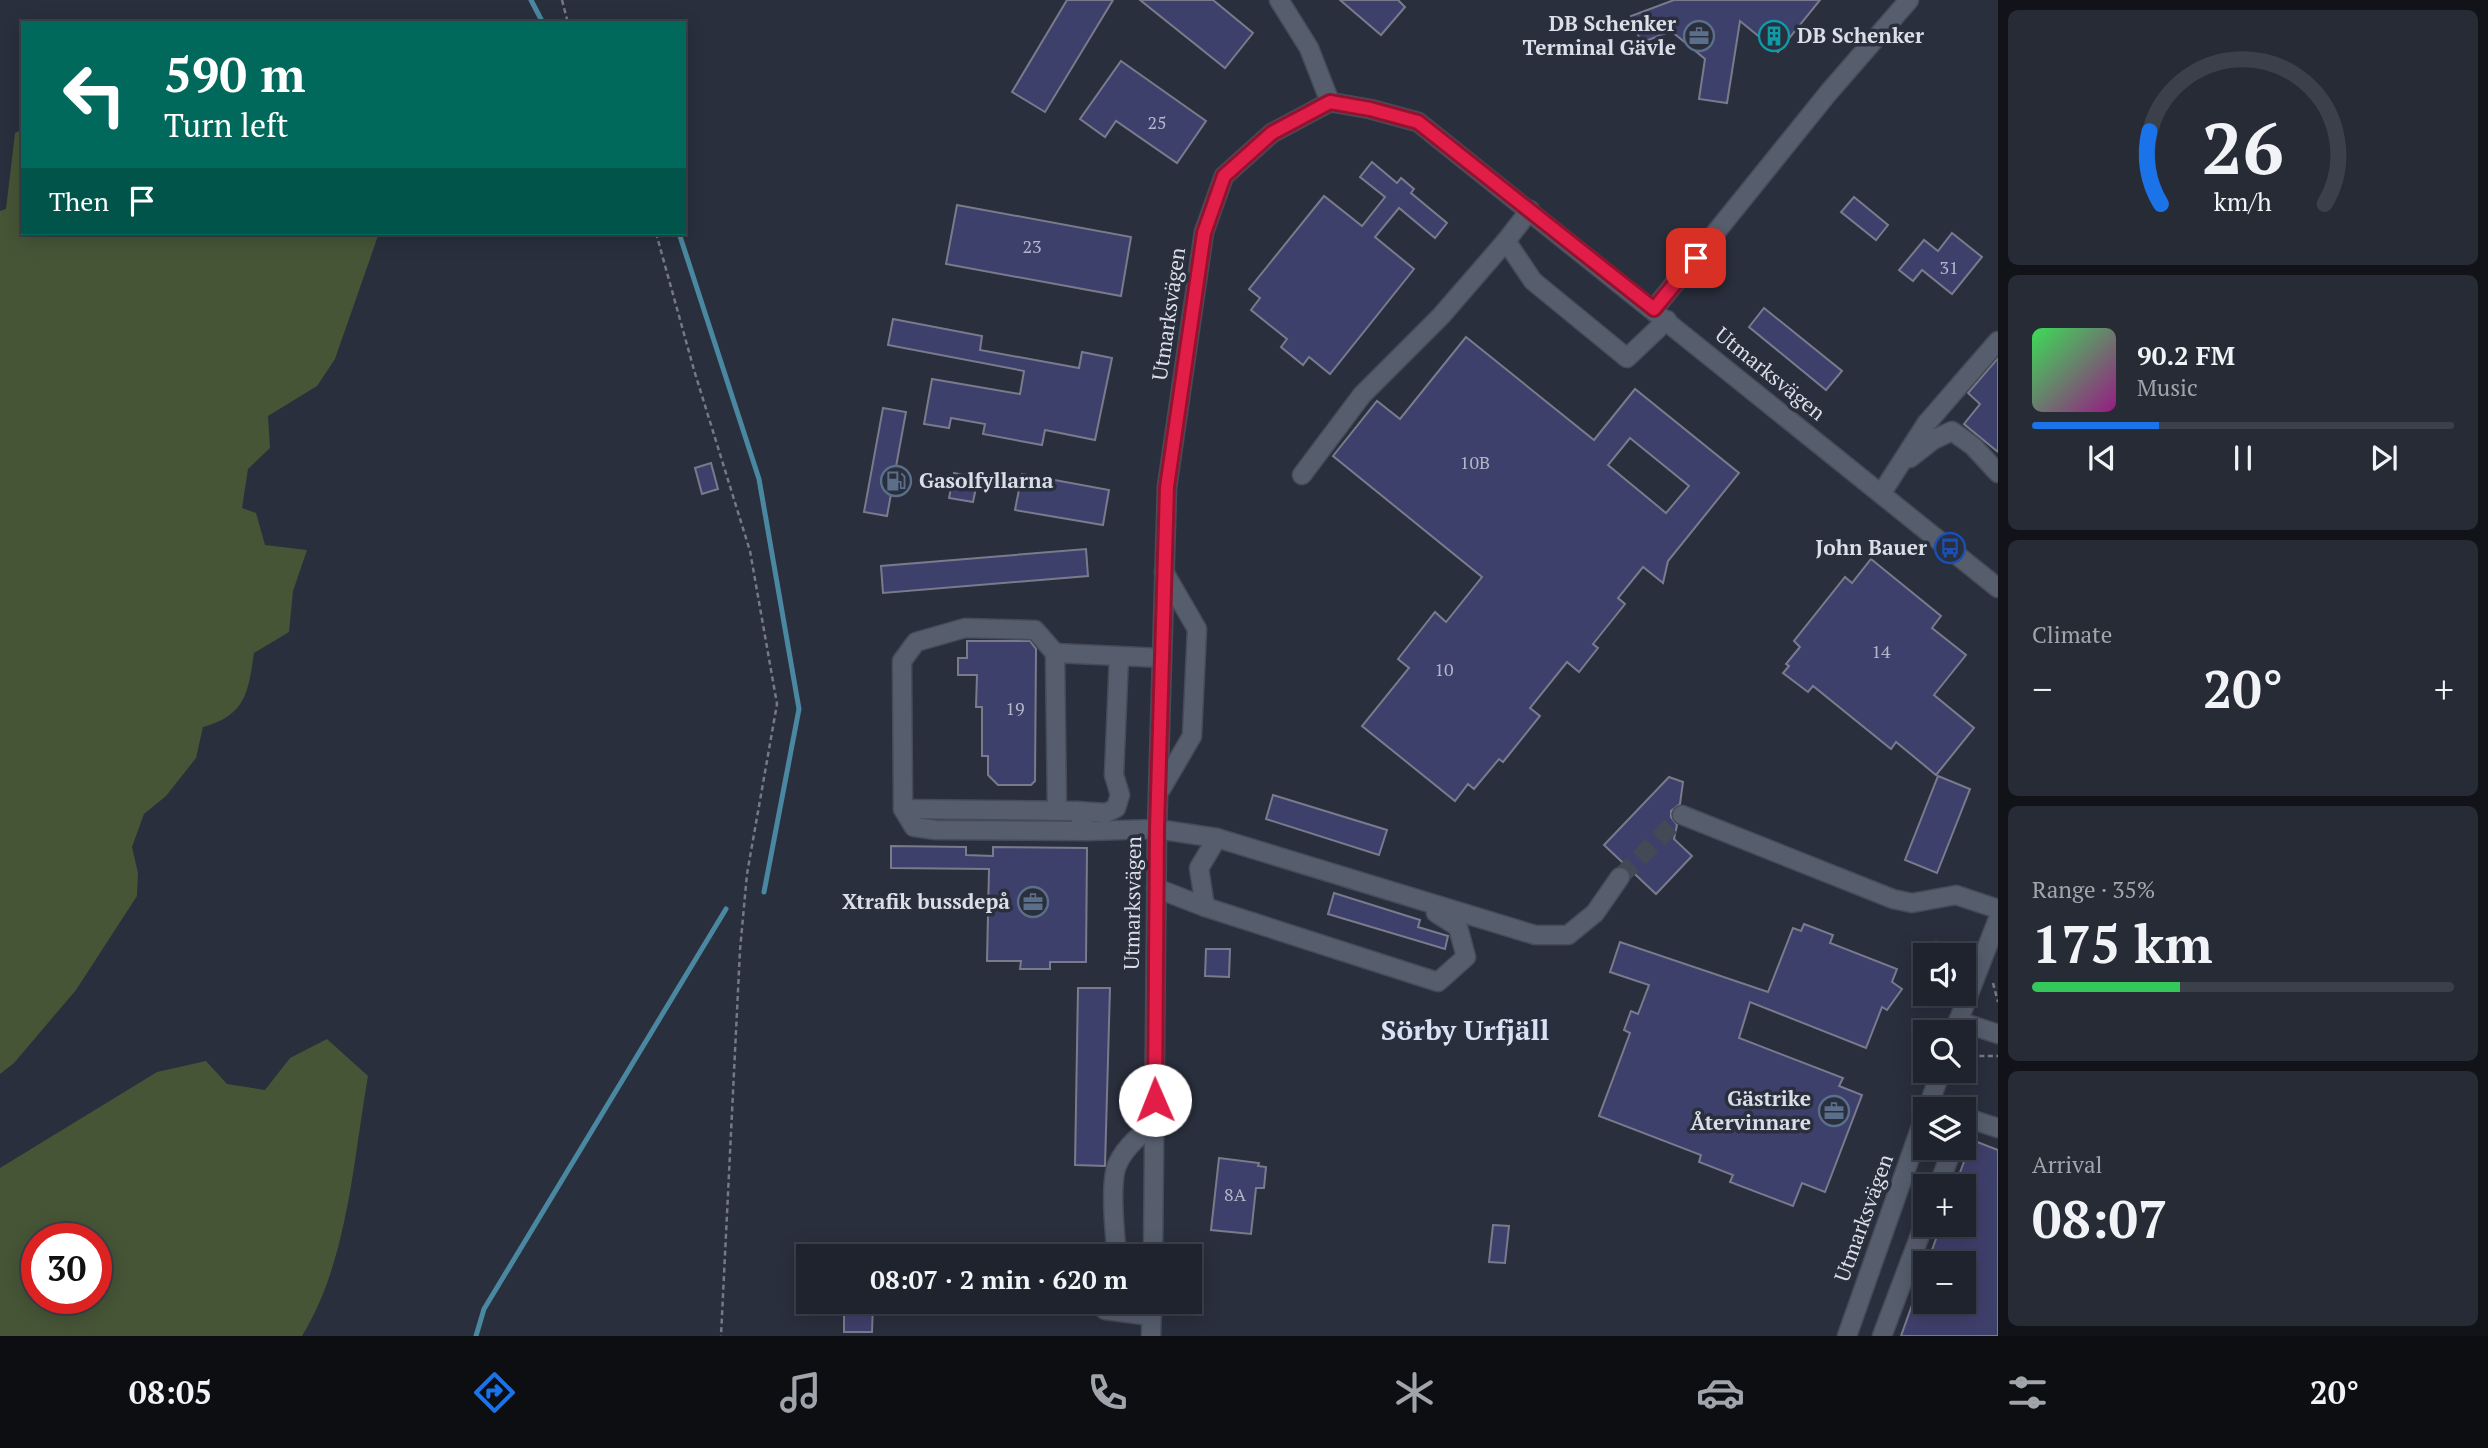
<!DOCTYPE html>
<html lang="en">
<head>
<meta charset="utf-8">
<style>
  body { margin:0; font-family:"PT Serif",serif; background:#272b36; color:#f1f3f6; height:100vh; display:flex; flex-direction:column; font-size:26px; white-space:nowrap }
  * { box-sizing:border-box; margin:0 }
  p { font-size:23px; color:#a1a4aa }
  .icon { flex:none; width:38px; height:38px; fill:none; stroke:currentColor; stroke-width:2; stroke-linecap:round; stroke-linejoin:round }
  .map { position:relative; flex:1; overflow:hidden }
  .panel { display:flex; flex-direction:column; gap:10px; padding:10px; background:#111319; width:490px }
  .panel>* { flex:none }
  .guide { position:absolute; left:21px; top:21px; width:665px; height:214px; border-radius:0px; box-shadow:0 4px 18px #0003,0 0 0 2px #3c404a; background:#00695c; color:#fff; overflow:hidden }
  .fabs { position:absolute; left:1913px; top:943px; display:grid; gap:14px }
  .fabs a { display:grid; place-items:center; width:63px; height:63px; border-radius:0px; background:#1f232e; box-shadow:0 4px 18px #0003,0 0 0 2px #3c404a; font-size:35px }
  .speed { position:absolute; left:21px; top:1223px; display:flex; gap:14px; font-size:35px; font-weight:700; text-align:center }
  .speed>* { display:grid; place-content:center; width:91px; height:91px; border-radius:50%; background:#1f232e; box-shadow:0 4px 18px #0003,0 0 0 2px #3c404a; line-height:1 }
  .speed .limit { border:10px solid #d22; background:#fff; color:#111 }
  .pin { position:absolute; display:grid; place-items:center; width:60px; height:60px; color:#fff; margin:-30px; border-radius:14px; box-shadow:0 4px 10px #0006 }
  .me { position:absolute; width:77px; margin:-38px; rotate:359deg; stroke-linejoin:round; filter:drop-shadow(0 0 5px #0008) }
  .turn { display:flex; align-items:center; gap:24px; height:147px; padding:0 28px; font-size:32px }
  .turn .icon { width:91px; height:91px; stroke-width:2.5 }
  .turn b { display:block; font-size:49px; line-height:60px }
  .then { display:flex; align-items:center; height:66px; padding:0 28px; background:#0003; gap:14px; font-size:26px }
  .big { font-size:52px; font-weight:700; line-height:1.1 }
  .panel .widget { flex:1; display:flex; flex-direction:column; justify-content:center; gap:10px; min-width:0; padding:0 24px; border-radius:10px; background:#272b36 }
  .panel .dial { align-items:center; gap:0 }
  .dial svg { height:182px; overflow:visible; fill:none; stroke:#3c404a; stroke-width:7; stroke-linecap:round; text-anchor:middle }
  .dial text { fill:#f1f3f6; stroke:none }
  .song { display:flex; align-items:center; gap:21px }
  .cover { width:84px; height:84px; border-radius:10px; background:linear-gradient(135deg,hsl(130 70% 55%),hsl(310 70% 35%)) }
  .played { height:7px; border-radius:4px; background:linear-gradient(90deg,#1a73e8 30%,#3c404a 30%) }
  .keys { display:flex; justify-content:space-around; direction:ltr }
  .heat { display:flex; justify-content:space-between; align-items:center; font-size:38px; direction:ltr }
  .charge { height:10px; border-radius:5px; background:linear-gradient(90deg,#34c759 35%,#3c404a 0) }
  .trip { position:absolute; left:796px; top:1244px; width:406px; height:70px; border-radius:0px; background:#1f232e; box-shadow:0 4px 18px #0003,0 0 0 2px #3c404a; font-weight:700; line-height:70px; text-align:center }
  .menu { display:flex; height:112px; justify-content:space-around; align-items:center; background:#0c0e12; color:#a1a4aa }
  .menu .icon { width:49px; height:49px }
  .menu .selected { color:#1a73e8 }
  .menu b { font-size:32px; color:#f1f3f6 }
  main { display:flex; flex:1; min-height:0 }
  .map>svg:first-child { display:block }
</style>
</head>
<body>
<main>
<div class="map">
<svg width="1998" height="1336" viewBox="0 0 1998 1336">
  <rect width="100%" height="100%" fill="#292f3d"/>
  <!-- green -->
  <g fill="#465536" fill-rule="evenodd">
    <path d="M23,129V233H379L335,359L317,386L268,416L270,448L248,469L242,508L256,513L265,545L307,550L293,591L289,632L254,653C248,693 246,715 203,727L196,758L166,796L144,814L132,847L138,873L137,896L76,990L14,1063L0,1074V211L6,209L15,133Z"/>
    <path d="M327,1039L368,1076C353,1162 348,1261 302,1336H0V1168L157,1072L206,1061L227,1084L265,1090L290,1058ZM37,1239H96V1298H37Z"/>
  </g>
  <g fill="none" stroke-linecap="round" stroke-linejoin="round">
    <!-- stream -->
    <g stroke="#4a87a0" stroke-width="5">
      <path d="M531,0L543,23"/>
      <path d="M679,233L759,479L799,709L764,892"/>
      <path d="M476,1336L484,1309L726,909"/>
    </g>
  </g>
  <!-- building -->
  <g fill="#3e406c" stroke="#797b8c" stroke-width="2" fill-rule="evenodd">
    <path d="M1067,0H1113L1045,112L1012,92Z"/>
    <path d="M1140,0H1213L1253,33L1225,68Z"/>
    <path d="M1340,0H1398L1405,7L1381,35Z"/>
    <path d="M1674,0H1820L1778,52L1740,21L1727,103L1699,99L1705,59L1671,31L1641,43L1631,16Z"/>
    <path d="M1121,61L1206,121L1177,163L1116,121L1105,137L1080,119Z"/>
    <path d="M1372,162L1397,183L1401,178L1414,189L1411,193L1447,223L1435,238L1399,208L1375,237L1414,269L1330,374L1309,357L1303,365L1281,347L1287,339L1251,310L1260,298L1249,289L1324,196L1362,226L1385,197L1360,177Z"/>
    <path d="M1854,197L1888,225L1876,240L1841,212Z"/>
    <path d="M957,205L1131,237L1121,296L946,264Z"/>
    <path d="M1952,233L1982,257L1952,294L1922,270L1913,281L1899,270L1924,240L1938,251Z"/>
    <path d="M1764,308L1842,371L1826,390L1749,327Z"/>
    <path d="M893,319L982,336L980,350L1079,368L1082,352L1112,358L1095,440L1045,430L1042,445L983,434L985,424L951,418L949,428L924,424L932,379L1020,394L1024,371L888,345Z"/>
    <path d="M1466,337L1594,440L1635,389L1739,473L1668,561L1663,583L1643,567L1618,598L1625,604L1593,644L1598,648L1579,672L1567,662L1530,708L1540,716L1503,762L1499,759L1474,789L1468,784L1455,801L1362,726L1409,668L1398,659L1435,612L1446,622L1482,577L1333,456L1377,401L1400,419ZM1630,438L1689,486L1666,513L1608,465Z"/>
    <path d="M1998,358V452L1964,424L1980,404L1968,393Z"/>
    <path d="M883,408L906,412L887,516L864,512Z"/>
    <path d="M711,463L718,489L702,494L695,468Z"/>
    <path d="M954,473L978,478L973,502L949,498Z"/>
    <path d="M1022,474L1109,490L1103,525L1015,510Z"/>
    <path d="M1086,549L1088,576L883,593L881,566Z"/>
    <path d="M1871,559L1941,616L1932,628L1966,655L1934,695L1974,728L1936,775L1896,742L1891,749L1813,686L1808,692L1783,673L1789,666L1786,664L1800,647L1794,641L1845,577L1852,583Z"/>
    <path d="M967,641H1030L1036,649L1035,781L1031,785H998L988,775V756H982V707H976L977,675H958V658H967Z"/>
    <path d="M1938,776L1970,789L1937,873L1905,860Z"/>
    <path d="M1669,777L1683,782L1680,804L1671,811V817L1677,825L1674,839L1692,856L1656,894L1604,845Z"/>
    <path d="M1273,795L1387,830L1379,855L1266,819Z"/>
    <path d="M891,846L966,847V855L993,856V847L1087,848L1086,962H1050V969H1020L1021,961H987L989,869L891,868Z"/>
    <path d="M1334,893L1420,920L1418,927L1448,936L1445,949L1328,914Z"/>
    <path d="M1804,924L1833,935L1830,943L1897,969L1892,982L1902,989L1887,1010L1882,1007L1866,1048L1750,1002L1739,1038L1843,1078L1839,1086L1862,1095L1825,1192L1802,1183L1793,1206L1730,1182L1733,1175L1699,1162L1701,1155L1599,1116L1630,1033L1624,1030L1628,1019L1631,1011L1638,1014L1649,985L1610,972L1620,942L1768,992L1793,928L1801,931Z"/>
    <path d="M1206,949H1230L1229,977L1205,976Z"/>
    <path d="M1078,988H1110L1105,1166L1075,1165Z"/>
    <path d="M1972,1140L1998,1150V1336H1901L1923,1274L1925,1302H1964V1264H1927L1941,1225H1964V1186H1955Z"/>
    <path d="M1219,1158L1259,1163L1258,1166L1266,1167L1264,1188H1256L1251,1234L1211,1230Z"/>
    <path d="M1493,1225L1509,1226L1505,1263L1489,1262Z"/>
    <path d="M844,1304H873L872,1332H844Z"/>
  </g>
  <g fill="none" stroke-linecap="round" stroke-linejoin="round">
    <!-- minor-tunnel -->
    <path stroke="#444956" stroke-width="18" stroke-dasharray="18 9" stroke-linecap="butt" d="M1620,877L1682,815"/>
    <!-- minor casing -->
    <g stroke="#464b57" stroke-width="21">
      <g id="minor">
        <path d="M1279,0L1309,48L1330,102"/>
        <path d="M1530,210L1506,241L1533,281L1627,358L1667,320"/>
        <path d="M1654,309L1829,92L1909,0"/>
        <path d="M1910,458L1933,440L1952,431L1973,446L1998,473"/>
        <path d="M1302,475L1362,395L1441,316L1506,241"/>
        <path d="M1881,494L1926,424L1998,341"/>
        <path d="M1055,653L1035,630L965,628L916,642L902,661L903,809L914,827L936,830L1087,831"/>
        <path d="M1161,789L1192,736L1197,629L1164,572"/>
        <path d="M903,809L1077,811L1087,831L1157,829L1217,838L1535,935H1568L1595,913L1620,877"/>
        <path d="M1057,811L1055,653L1162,658"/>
        <path d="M1077,811L1106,813L1116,808L1120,795L1114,775L1119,656"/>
        <path d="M1682,815L1893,899L1912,903L1956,895L1998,909"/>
        <path d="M1156,888L1205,907L1438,982L1466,957L1458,927L1436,913"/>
        <path d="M1205,907L1199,868L1217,838"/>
        <path d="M1936,951L1951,956"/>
        <path d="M1958,1021L1998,1034"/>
        <path d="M1954,1032L1998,919"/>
        <path d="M1927,1110L1941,1071"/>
        <path d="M1964,1117L1998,1128"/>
        <path d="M1938,1186L1953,1148"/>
        <path d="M1117,1256C1115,1236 1109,1180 1118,1163C1126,1146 1141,1134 1156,1123"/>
        <path d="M1153,1256L1157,829L1167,487L1204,232L1224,176L1272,133L1330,102L1370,109L1418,122L1998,588"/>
        <path d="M1105,1310L1151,1316"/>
        <path d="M1151,1336L1152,1302"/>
        <path d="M1847,1336L1925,1115"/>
        <path d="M1882,1336L1925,1222"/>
      </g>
    </g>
    <!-- path -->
    <g stroke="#747985" stroke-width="2.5" stroke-dasharray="5 3.5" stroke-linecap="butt">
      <path d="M562,0L568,23"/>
      <path d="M656,233L694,370L750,551L777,704L747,874L740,950L721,1336"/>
      <path d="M1993,983L1998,1002"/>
      <path d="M1964,1063L1978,1056H1998"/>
    </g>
    <!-- minor -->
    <use href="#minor" stroke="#565d6d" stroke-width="18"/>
  </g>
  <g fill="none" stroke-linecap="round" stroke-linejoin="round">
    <!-- route casing -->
    <g stroke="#92132f" stroke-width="18">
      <path id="route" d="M1155,1100L1157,829L1167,487L1204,233L1224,176L1272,133L1330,102L1370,109L1418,122L1654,309L1696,258"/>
    </g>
    <!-- route -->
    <use href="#route" stroke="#e11d48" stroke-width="12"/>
  </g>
  <!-- icons -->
  <defs>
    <g id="office-ring" transform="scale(1.575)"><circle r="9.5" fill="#292f3d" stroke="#5c6f8a" stroke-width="1.5"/><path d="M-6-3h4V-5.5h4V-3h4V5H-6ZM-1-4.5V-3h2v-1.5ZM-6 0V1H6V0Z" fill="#5c6f8a"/></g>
    <g id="building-ring" transform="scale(1.575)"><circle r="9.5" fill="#292f3d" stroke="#0f9aa8" stroke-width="1.5"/><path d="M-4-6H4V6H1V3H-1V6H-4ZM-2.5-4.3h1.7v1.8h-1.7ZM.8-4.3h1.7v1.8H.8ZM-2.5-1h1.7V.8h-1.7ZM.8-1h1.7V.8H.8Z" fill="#0f9aa8"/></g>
    <g id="fuel-ring" transform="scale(1.575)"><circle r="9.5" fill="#292f3d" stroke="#5c6f8a" stroke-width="1.5"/><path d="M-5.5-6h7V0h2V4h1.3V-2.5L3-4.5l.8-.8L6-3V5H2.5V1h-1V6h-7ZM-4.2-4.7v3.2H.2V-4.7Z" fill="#5c6f8a"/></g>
    <g id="bus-ring" transform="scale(1.575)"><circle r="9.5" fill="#292f3d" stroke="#1a4fb4" stroke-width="1.5"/><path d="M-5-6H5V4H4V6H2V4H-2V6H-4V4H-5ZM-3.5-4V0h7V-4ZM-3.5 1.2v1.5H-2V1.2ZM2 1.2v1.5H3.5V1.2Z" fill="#1a4fb4"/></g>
  </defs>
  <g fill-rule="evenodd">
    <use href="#office-ring" x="1699" y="36"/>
    <use href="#building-ring" x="1774" y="36"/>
    <use href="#fuel-ring" x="896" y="481"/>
    <use href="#bus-ring" x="1950" y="548"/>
    <use href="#office-ring" x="1033" y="902"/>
    <use href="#office-ring" x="1834" y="1111"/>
  </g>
  <g text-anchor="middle" stroke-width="7" stroke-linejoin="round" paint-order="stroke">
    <!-- number labels -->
    <g font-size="18" fill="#b3b6c8">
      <text x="1157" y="129">25</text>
      <text x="1032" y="253">23</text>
      <text x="1949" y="274">31</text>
      <text x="1475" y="469">10B</text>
      <text x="1881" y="658">14</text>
      <text x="1444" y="676">10</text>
      <text x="1015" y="715">19</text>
      <text x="1235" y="1201">8A</text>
    </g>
    <!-- poi labels -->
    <g font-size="21" font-weight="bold" fill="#dadee7" stroke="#292f3d" text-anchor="end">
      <text x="1676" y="31">DB Schenker<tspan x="1676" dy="24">Terminal Gävle</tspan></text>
      <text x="1797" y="43" text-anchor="start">DB Schenker</text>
      <text x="919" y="488" text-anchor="start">Gasolfyllarna</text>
      <text x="1927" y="555">John Bauer</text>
      <text x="1010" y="909">Xtrafik bussdepå</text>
      <text x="1811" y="1106">Gästrike<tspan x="1811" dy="24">Återvinnare</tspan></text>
    </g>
    <!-- street labels -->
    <g font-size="21" fill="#dadee7" stroke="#292f3d">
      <text transform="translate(1169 314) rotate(-82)" y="7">Utmarksvägen</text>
      <text transform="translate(1770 374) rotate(39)" y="7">Utmarksvägen</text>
      <text transform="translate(1133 903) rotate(-89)" y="7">Utmarksvägen</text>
      <text transform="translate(1864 1218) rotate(-70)" y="7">Utmarksvägen</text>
    </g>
    <!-- district labels -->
    <g font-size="28" font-weight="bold" fill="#d9e2f4" stroke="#292f3d">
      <text x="1465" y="1040">Sörby Urfjäll</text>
    </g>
  </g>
</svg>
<div class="fabs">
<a><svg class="icon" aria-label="sound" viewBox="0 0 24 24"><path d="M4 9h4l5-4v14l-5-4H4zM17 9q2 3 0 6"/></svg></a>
<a><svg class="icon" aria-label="search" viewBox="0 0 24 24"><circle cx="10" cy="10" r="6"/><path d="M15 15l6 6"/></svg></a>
<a><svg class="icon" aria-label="layers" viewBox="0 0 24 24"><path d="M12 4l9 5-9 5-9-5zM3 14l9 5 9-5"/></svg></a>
<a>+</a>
<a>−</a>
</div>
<div class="speed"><div class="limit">30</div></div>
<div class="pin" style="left:1696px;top:258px;background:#d93025"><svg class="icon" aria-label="arrive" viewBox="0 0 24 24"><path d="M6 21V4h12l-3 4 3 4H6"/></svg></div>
<svg class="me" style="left:1155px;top:1100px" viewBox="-20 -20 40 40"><circle r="19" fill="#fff"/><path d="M0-13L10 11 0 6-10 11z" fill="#e11d48"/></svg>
<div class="trip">08:07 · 2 min · 620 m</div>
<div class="guide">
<div class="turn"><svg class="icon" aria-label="left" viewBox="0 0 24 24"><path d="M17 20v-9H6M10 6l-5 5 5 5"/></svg><div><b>590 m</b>Turn left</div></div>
<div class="then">Then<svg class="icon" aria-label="arrive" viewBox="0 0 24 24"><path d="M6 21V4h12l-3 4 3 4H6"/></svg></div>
</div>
</div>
<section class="panel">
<div class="widget dial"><svg viewBox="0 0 100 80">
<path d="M14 69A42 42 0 1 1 86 69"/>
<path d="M14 69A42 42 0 0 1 9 37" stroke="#1a73e8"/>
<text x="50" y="56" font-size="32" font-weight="700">26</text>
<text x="50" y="72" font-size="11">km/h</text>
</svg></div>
<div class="widget">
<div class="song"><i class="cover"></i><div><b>90.2 FM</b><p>Music</p></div></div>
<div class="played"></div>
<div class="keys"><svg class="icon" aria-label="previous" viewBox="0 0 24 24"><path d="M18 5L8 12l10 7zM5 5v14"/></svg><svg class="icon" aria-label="pause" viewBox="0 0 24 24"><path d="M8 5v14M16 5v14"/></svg><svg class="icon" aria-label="next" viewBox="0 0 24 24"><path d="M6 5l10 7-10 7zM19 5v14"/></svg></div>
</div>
<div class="widget"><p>Climate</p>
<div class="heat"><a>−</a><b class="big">20°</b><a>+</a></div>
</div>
<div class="widget"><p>Range · 35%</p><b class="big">175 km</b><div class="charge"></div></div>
<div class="widget"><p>Arrival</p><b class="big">08:07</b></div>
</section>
</main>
<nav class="menu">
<b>08:05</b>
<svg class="icon selected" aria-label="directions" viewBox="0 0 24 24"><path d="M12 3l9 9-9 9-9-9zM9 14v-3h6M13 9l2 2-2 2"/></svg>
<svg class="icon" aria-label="music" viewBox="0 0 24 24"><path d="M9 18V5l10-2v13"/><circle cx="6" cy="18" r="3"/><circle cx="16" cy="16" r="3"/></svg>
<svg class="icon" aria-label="phone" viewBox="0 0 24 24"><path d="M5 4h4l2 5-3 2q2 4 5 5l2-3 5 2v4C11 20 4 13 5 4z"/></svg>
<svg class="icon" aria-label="climate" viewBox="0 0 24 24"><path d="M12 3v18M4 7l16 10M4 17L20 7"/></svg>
<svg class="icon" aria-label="car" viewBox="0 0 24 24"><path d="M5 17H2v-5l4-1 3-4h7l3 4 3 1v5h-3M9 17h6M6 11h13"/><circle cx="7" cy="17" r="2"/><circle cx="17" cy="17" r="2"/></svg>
<svg class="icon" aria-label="filters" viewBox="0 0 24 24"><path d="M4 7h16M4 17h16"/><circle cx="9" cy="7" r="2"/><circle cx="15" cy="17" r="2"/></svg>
<b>20°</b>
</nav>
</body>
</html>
